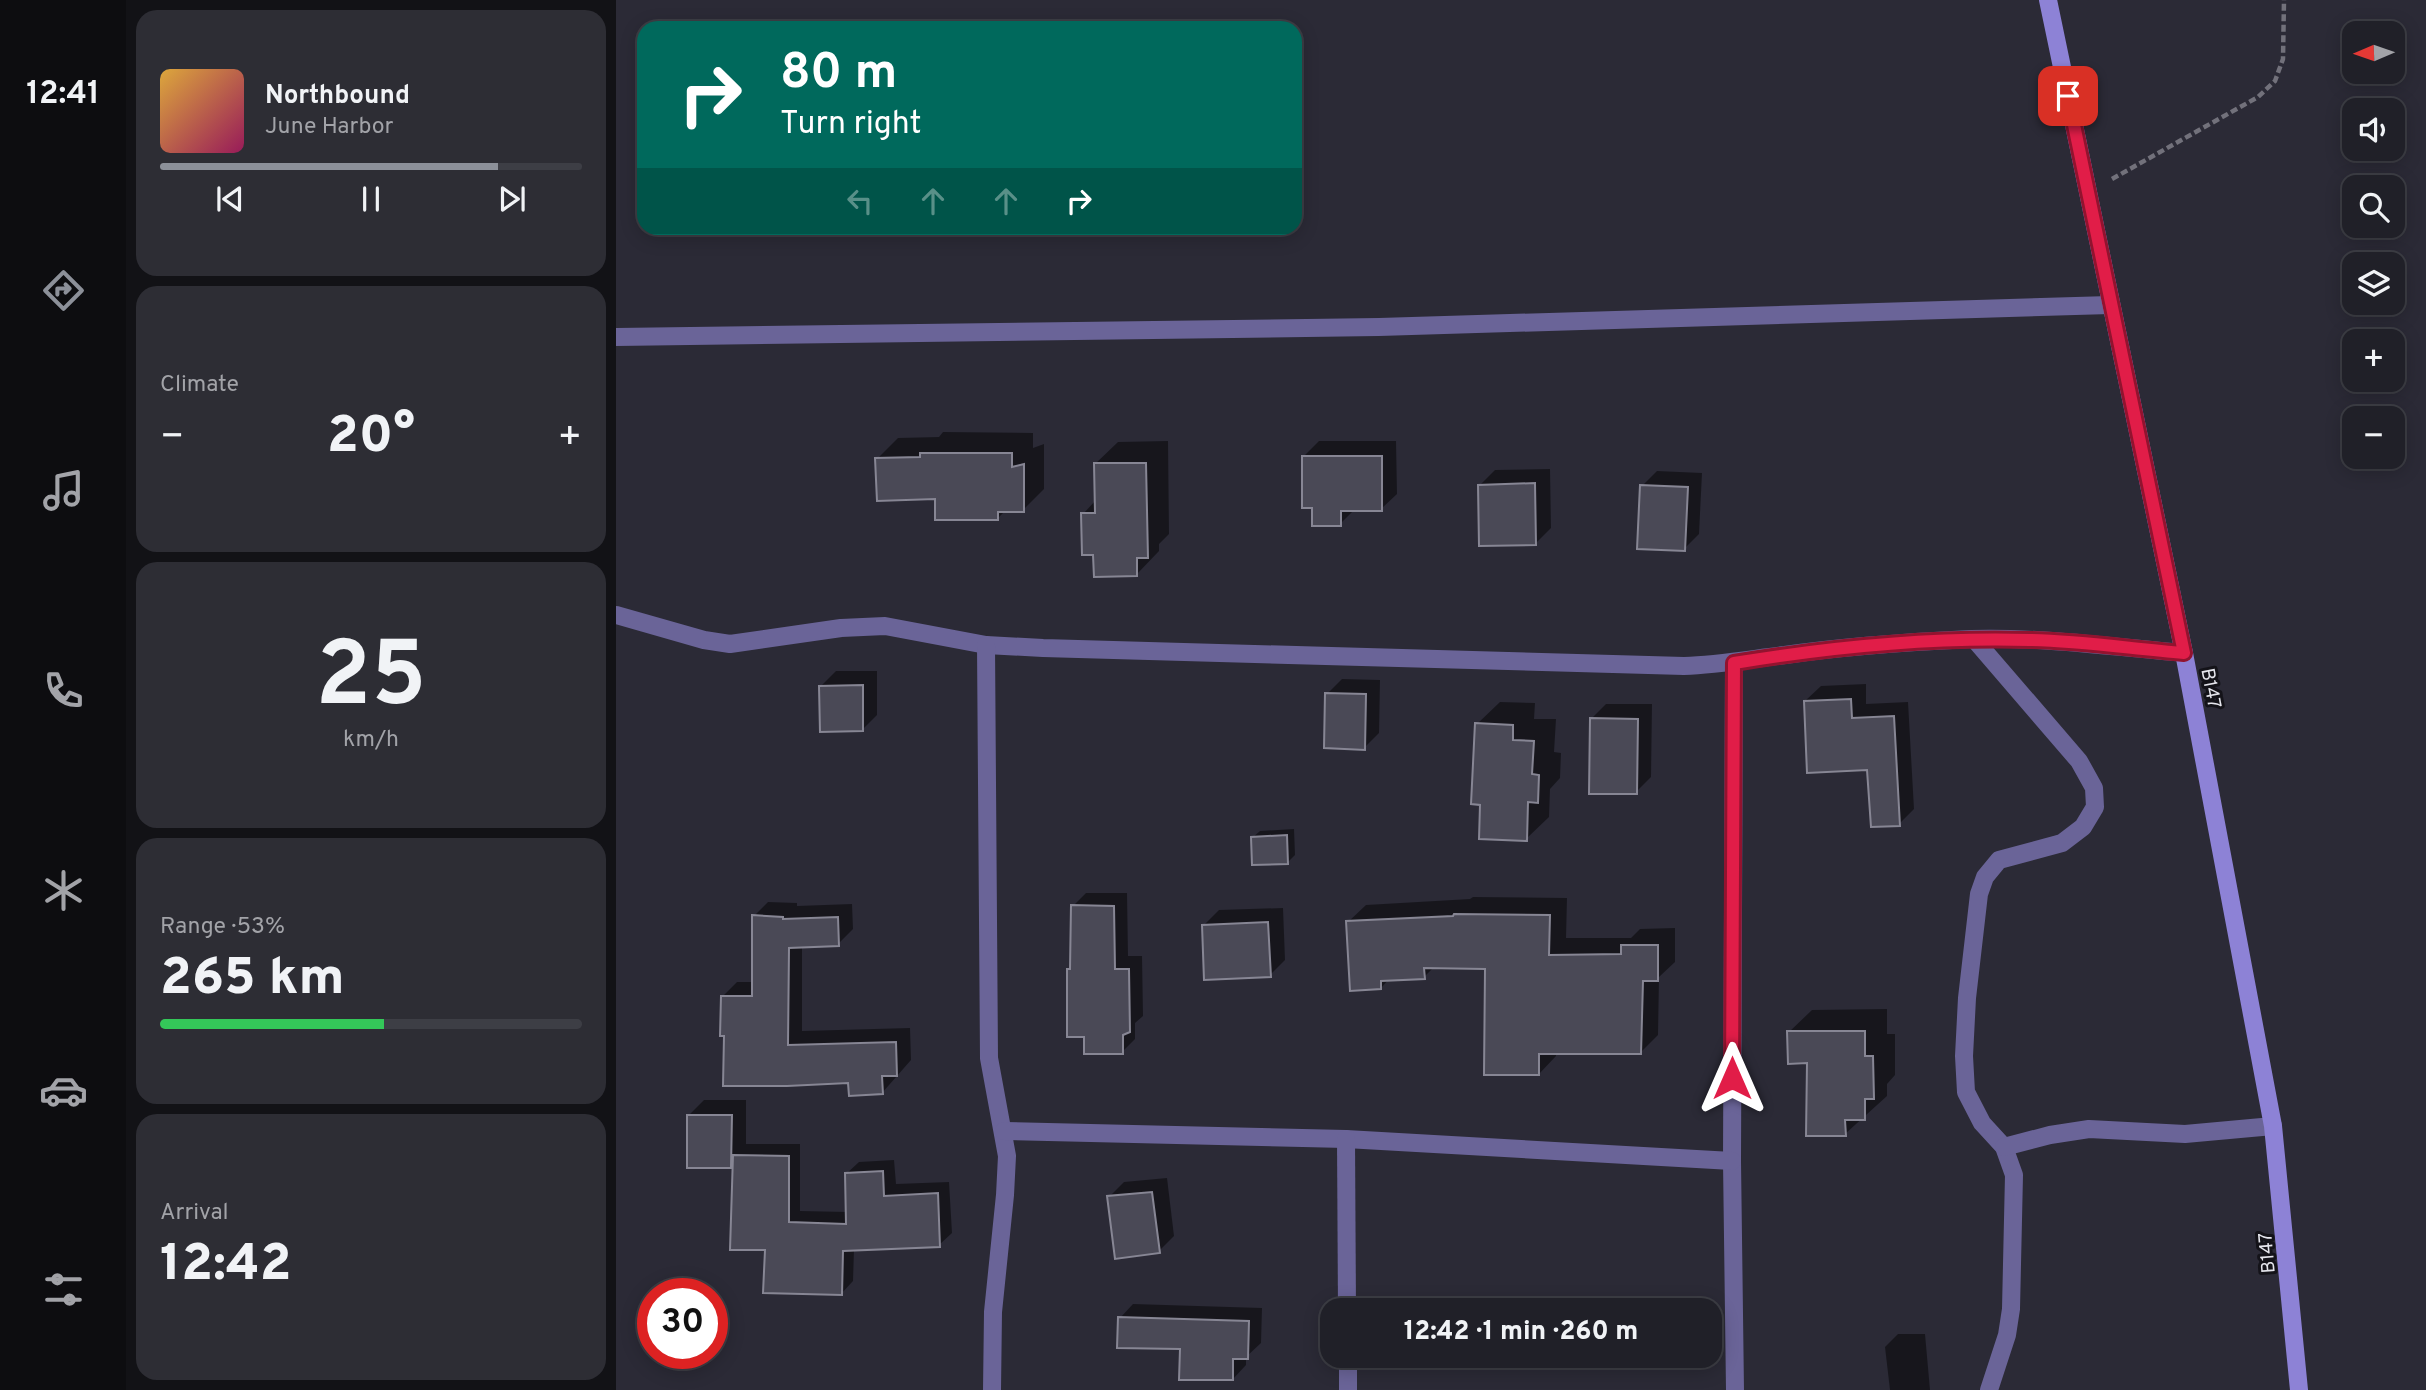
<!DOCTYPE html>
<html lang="en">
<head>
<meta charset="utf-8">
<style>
  body { margin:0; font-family:Overpass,sans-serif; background:#2d2d34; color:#f1f3f6; height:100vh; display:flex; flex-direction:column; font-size:26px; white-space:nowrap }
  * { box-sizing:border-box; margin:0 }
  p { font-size:23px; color:#a2a3a8 }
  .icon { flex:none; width:38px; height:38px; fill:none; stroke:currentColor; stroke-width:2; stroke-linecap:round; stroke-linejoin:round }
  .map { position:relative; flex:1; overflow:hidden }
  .details { display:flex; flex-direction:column; gap:10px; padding:10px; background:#121216; width:490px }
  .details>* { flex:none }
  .guide { position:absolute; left:21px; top:21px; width:665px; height:214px; border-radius:21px; box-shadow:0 4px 18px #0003,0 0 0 2px #3d3e45; background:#00695c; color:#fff; overflow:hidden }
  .needle { width:46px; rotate:268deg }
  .controls { position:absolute; left:1726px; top:21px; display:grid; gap:14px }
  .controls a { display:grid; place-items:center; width:63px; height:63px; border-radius:14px; background:#202028; box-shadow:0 4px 18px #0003,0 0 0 2px #3d3e45; font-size:35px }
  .speed { position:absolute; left:21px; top:1278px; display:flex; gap:14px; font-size:35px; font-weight:700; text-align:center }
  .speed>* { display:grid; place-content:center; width:91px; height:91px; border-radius:50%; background:#202028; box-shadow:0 4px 18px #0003,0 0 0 2px #3d3e45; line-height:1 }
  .speed .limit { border:10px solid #d22; background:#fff; color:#111 }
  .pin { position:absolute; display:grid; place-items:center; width:60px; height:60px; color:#fff; margin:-30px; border-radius:14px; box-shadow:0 4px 10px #0006 }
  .me { position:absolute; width:77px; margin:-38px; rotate:0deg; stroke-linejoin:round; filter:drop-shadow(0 0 5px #0008) }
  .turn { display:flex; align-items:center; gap:24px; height:147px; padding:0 28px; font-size:32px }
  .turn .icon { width:91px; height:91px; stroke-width:2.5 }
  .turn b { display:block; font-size:49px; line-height:60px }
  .lanes { display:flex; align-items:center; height:66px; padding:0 28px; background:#0003; justify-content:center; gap:35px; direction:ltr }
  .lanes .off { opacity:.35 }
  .big { font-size:52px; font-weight:800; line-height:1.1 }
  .details .widget { flex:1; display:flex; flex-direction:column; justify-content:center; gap:10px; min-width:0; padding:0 24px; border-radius:21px; background:#2d2d34 }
  .details .dial { align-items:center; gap:0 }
  .dial b { font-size:91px; line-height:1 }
  .song { display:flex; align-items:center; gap:21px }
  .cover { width:84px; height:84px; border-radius:10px; background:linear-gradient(135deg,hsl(40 70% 55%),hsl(330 70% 35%)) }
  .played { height:7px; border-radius:4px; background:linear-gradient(90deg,#8c9099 80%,#3d3e45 80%) }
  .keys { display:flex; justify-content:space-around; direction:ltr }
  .heat { display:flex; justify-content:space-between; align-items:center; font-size:38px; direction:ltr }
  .charge { height:10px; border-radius:5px; background:linear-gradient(90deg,#34c759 53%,#3d3e45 0) }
  .trip { position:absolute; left:704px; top:1298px; width:402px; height:70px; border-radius:21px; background:#202028; box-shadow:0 4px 18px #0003,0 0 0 2px #3d3e45; font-weight:800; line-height:70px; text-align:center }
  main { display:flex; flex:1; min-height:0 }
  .tab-bar { display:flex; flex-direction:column; width:126px; justify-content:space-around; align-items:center; background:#0d0d10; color:#a2a3a8 }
  .tab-bar .icon { width:49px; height:49px }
  .tab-bar .active { color:#8c9099 }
  .tab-bar b { font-size:32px; color:#f1f3f6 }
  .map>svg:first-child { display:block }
</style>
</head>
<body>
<main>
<nav class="tab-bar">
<b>12:41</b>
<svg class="icon active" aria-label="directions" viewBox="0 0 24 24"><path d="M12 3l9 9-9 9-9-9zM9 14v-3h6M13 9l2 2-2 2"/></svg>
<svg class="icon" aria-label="music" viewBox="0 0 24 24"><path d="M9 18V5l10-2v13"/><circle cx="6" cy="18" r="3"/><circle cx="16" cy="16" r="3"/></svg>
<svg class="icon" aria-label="phone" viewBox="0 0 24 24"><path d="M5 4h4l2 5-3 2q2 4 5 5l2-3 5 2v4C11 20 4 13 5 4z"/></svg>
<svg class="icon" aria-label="climate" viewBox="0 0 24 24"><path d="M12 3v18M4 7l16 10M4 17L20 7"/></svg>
<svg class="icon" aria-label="car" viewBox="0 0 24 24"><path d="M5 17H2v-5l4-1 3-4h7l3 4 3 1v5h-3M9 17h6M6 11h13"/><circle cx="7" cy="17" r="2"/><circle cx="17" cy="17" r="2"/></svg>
<svg class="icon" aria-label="filters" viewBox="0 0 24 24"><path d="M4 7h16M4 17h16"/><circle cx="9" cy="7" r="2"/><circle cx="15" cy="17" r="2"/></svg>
</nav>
<section class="details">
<div class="widget">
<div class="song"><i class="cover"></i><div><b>Northbound</b><p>June Harbor</p></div></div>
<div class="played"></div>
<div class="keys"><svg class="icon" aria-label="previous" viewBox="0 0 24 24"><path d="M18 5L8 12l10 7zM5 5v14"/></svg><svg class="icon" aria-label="pause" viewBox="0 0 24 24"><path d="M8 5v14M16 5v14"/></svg><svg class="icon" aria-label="next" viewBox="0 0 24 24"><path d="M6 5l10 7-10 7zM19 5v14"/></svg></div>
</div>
<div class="widget"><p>Climate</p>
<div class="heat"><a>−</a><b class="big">20°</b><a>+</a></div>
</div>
<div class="widget dial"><b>25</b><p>km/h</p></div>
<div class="widget"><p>Range · 53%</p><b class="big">265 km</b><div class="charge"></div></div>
<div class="widget"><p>Arrival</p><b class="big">12:42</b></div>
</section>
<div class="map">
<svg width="1810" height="1390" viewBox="0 0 1810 1390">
  <rect width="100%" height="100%" fill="#2b2a36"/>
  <!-- shadow -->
  <g fill="#0007">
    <path d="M327,432L417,433V448L428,444V489L407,510H390L381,519L321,497L261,459L282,438L323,437Z"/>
    <path d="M552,441L553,534L543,544V551L521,574L479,553L467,514L480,500L479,464L502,442Z"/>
    <path d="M703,441H780L781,494L765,509H739L724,524L697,507L688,456Z"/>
    <path d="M934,469L935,528L920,543L864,485L879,470Z"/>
    <path d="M1041,471L1086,473L1083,534L1068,549L1026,486Z"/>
    <path d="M220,671H261V715L246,730L205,686Z"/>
    <path d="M726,679L764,680L763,733L748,748L711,694Z"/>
    <path d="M1250,684V704L1292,702L1298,809L1283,824L1253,768L1189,701L1205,686Z"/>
    <path d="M884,702L919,703L918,719H940L938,752L945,753L944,778L934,789L933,817L910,839L866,803L861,724Z"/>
    <path d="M990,704H1036L1035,777L1020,792L975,719Z"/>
    <path d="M678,829L679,855L672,862L636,838L644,831Z"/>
    <path d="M470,893H511L512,956H526L527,1016L519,1023V1039L506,1052L470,1035L452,970L456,966L457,906Z"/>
    <path d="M857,897L951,898L950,938H1015L1024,929L1059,928V962L1043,977L1042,1035L1024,1053H940V1056L923,1074L871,967L819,966L808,977L773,979L765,988L732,922L750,905L854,899Z"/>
    <path d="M152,902L181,903V906L236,904L237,929L222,944L186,945V1031L294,1028L295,1060L266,1093L110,1034L107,996L121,982H138V916Z"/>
    <path d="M667,908L669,960L654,975L588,925L603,910Z"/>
    <path d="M1271,1009V1034H1279V1075L1271,1084V1096L1229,1134L1192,1061L1173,1032L1196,1010Z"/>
    <path d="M88,1100H130V1144H184V1211L232,1212L230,1174L243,1162L278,1160L280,1184L333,1182L336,1233L323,1245L238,1249L237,1281L225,1294L151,1249L118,1163L114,1166L73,1115Z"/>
    <path d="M551,1178L558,1236L543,1251L493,1197L508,1182Z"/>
    <path d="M517,1304L646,1308L645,1343L630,1357V1365L617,1379L565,1347L504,1318Z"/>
    <path d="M1282,1334H1309L1314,1390H1274L1269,1347Z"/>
  </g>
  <!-- building -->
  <g fill="#4a4956" stroke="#878694" stroke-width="2">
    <path d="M304,453H396V467L408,464V512H382V520H319V499L261,501L259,458L304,457Z"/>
    <path d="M686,456H766V511H725V526H696V508H686Z"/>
    <path d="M478,463H530L532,558H521V576L478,577L477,555H466L465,513H479Z"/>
    <path d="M919,483L920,545L863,546L862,485Z"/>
    <path d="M1024,485L1072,487L1069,551L1021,549Z"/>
    <path d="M247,685V731L204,732L203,686Z"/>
    <path d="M709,693L750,694L749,750L708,748Z"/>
    <path d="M1235,699L1236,718L1278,716L1284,826L1255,827L1251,770L1191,773L1188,701Z"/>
    <path d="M974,718L1022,719L1021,794H973Z"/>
    <path d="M859,723L897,725V740L918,741L916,774L923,775L922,803L912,802L911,841L863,839L864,805L855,804Z"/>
    <path d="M671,835L672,864L636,865L635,837Z"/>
    <path d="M455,905L498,906L499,969H513L514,1032L507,1035V1054H468V1037H451V969H454Z"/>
    <path d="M838,914L934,915L933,955L1005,954V945H1042V981H1027L1025,1054H923V1075H868L869,969L808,968L809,979L765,981V989L734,991L730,921L837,916Z"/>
    <path d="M136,915L167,917V919L222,917L223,946L173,948L172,1045L280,1042L281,1076H266L267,1094L233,1096L232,1083L171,1086H107L108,1036H104L105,996H136Z"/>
    <path d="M652,922L655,977L588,980L586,925Z"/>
    <path d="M1171,1031H1249V1056H1257L1258,1099H1249V1120H1229L1230,1136H1190L1191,1063L1172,1064Z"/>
    <path d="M71,1115H116L115,1168H71Z"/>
    <path d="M117,1155L173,1156V1222L230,1224L229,1173L267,1171L268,1196L322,1193L324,1247L227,1251L226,1295L147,1293L149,1250H114Z"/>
    <path d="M536,1192L544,1253L499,1259L491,1196Z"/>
    <path d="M502,1317L633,1321L632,1359H617V1380H563L564,1349L501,1348Z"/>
  </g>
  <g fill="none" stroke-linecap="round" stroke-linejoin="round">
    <!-- path -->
    <path stroke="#72717b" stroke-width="4.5" stroke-dasharray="7 3.5" stroke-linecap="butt" d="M1496,179L1642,97L1659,81L1667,59L1668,0"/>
    <!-- street -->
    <g stroke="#6a6498" stroke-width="18">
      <path d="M0,337L763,327L1494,305"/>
      <path d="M0,615L88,640L114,644L225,628L269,626L370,645L427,648L1068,666C1102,665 1135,659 1169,655C1230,646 1293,642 1355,639C1426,637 1498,647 1568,653"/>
      <path d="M1358,639L1463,761L1478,788L1479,807L1467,827L1446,843L1383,860L1369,877L1363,894L1351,998L1348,1056L1350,1092L1366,1123L1388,1147L1398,1175L1395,1309L1391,1335L1373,1390"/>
      <path d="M370,645L373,1058L391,1156L389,1195L377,1312L376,1390"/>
      <path d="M1118,663L1116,1161L1119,1390"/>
      <path d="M388,1131L730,1139L1116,1161"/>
      <path d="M730,1139L731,1311"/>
      <path d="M1388,1147L1434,1135L1473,1129L1569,1134L1657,1126"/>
      <path d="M732,1356V1390"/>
    </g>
    <!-- secondary -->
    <path stroke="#8d82d6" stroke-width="18" d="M1432,0L1568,653L1657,1126L1683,1390"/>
  </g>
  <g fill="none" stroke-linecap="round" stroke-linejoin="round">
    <!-- route casing -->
    <g stroke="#92132f" stroke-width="18">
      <path id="route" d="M1116,1078L1118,663C1215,647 1315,637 1414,640C1466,641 1517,649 1568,653L1452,96"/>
    </g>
    <!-- route -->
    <use href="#route" stroke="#e11d48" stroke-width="12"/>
  </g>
  <g text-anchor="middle" stroke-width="6" stroke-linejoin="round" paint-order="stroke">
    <!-- street labels -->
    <g font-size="19" fill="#e6e6ed" stroke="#141319">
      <text transform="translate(1596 688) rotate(79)" y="7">B147</text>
      <text transform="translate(1650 1253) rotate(-95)" y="7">B147</text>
    </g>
  </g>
</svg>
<div class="controls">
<a><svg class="needle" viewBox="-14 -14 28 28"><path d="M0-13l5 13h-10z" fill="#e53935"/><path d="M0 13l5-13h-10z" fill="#a2a3a8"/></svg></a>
<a><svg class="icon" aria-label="sound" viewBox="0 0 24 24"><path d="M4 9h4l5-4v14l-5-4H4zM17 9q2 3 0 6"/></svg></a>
<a><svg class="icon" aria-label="search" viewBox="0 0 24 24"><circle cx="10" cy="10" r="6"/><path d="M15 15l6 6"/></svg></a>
<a><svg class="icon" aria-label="layers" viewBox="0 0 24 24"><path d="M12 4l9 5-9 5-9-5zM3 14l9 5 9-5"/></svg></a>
<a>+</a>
<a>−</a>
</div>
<div class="speed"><div class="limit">30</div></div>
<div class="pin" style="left:1452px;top:96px;background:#d93025"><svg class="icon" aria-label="arrive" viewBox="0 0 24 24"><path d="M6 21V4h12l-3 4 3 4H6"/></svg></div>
<svg class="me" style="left:1116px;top:1078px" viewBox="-20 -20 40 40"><path d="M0-17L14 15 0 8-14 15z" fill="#e11d48" stroke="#fff" stroke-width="4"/></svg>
<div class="trip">12:42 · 1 min · 260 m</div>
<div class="guide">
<div class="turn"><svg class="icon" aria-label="right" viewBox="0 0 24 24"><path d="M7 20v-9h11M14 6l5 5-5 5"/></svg><div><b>80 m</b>Turn right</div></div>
<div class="lanes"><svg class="icon off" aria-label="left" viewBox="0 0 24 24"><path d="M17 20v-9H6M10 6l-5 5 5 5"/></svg><svg class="icon off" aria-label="ahead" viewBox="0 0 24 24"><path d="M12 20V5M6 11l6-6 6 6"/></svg><svg class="icon off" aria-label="ahead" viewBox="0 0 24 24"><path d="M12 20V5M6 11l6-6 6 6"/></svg><svg class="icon" aria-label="right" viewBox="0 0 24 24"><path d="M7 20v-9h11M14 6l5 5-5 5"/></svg></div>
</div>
</div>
</main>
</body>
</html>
